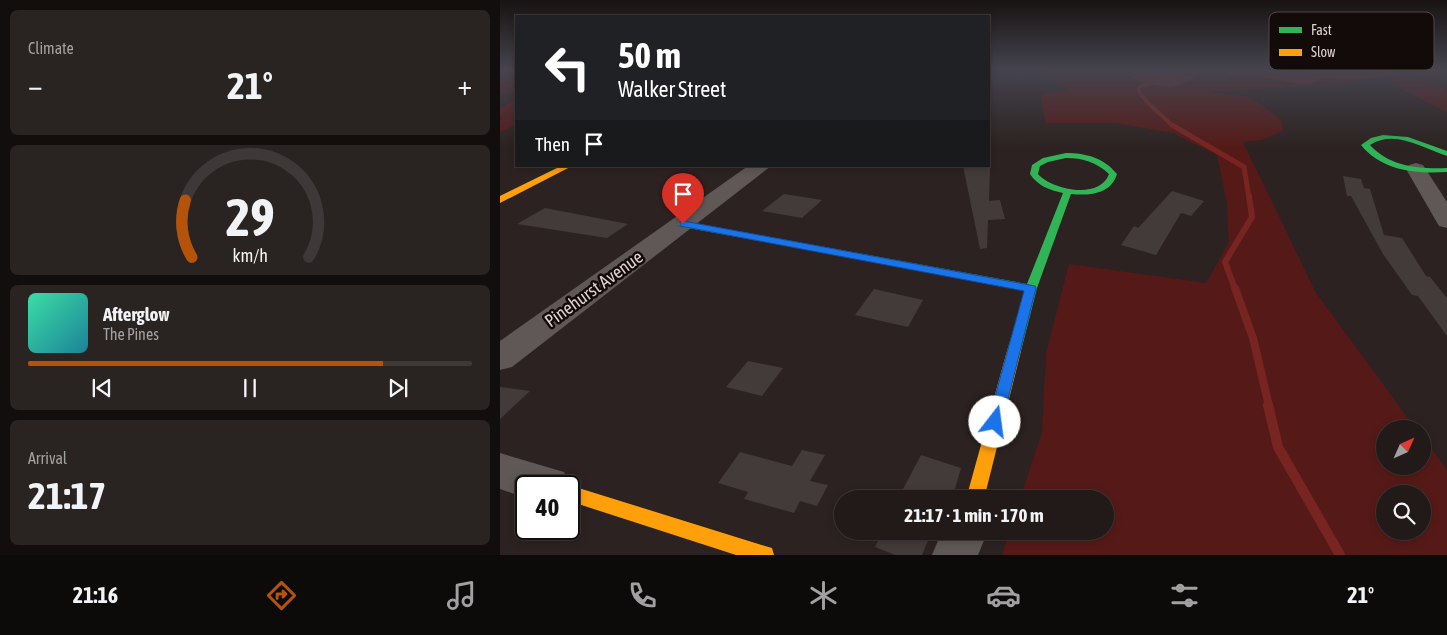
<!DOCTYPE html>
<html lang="en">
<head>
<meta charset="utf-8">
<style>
  body { margin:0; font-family:"Asap Condensed",sans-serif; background:#292322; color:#f1f3f6; height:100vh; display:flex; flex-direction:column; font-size:19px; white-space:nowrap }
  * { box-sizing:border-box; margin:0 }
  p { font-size:16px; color:#a2a1a2 }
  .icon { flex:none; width:28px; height:28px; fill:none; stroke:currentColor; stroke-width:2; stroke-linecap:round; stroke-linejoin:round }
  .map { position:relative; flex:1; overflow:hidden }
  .details { display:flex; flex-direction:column; gap:10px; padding:10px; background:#120e0e; width:500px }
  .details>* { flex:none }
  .top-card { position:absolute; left:15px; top:15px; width:475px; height:152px; border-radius:0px; box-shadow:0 2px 8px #0003,0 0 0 1px #3e3838; background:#202124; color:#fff; overflow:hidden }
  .needle { width:32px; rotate:45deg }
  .controls { position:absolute; left:876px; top:420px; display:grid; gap:10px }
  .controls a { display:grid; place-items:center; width:55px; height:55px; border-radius:50%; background:#211a19; box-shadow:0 2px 8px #0003,0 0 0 1px #3e3838; font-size:25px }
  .speed { position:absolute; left:15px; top:475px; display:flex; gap:10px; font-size:25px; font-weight:700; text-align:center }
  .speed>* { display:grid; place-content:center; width:65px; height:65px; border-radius:50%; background:#211a19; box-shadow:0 2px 8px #0003,0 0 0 1px #3e3838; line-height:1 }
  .speed .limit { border:2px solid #111; border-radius:8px; background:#fff; color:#111 }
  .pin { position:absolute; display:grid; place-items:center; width:42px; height:42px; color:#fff; margin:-51px -21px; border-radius:50% 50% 50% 0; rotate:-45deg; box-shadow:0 0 5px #0007 }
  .pin .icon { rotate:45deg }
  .me { position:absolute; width:55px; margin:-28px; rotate:15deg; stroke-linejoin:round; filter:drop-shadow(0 0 4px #0008) }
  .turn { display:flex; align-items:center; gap:18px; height:105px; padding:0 20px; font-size:22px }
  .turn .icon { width:65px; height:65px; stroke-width:2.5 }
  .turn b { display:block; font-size:35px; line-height:42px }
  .then { display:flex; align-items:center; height:48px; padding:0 20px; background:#0003; gap:10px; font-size:19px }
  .big { font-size:38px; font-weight:700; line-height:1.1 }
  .details .card { flex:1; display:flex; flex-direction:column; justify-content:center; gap:8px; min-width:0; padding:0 18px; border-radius:8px; background:#292322 }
  .details .dial { align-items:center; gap:0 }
  .dial svg { height:130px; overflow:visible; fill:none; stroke:#3e3838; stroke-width:7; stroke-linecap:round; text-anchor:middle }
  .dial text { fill:#f1f3f6; stroke:none }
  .song { display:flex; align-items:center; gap:15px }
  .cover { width:60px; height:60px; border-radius:8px; background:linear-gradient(135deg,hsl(160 70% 55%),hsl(190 70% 35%)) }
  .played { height:5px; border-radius:2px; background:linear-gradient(90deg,#b45309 80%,#3e3838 80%) }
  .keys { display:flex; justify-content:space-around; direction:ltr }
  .heat { display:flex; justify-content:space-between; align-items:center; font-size:28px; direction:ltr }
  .trip { position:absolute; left:334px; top:490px; width:280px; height:50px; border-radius:25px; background:#211a19; box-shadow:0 2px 8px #0003,0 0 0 1px #3e3838; font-weight:700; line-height:50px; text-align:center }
  .tab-bar { display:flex; height:80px; justify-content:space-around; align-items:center; background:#0d0a0a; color:#a2a1a2 }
  .tab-bar .icon { width:35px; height:35px }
  .tab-bar .selected { color:#b45309 }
  .tab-bar b { font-size:22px; color:#f1f3f6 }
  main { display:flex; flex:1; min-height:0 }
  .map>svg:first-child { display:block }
</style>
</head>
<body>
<main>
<section class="details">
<div class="card"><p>Climate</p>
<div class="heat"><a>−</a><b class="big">21°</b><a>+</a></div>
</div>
<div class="card dial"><svg viewBox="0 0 100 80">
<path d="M14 69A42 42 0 1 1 86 69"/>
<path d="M14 69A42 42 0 0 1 10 34" stroke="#b45309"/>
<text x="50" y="56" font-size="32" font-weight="700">29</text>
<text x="50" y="72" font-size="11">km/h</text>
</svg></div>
<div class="card">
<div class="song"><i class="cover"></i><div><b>Afterglow</b><p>The Pines</p></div></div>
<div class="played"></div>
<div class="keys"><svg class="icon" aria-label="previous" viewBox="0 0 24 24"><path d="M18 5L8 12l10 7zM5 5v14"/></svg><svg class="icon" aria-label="pause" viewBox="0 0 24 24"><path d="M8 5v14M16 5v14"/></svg><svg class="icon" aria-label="next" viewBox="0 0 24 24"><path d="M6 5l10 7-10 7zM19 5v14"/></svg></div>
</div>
<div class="card"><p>Arrival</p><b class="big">21:17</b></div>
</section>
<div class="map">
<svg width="947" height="555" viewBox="0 0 947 555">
  <rect width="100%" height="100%" fill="#2c2221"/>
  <!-- green -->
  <g fill="#551a17" fill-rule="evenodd">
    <rect x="0" y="69" width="16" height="24"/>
    <path d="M548,69H947V74L914,76L947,90V112L895,86L884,77L833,85L709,92L750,97L782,121L783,131L762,140L743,142L816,293L916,429H885V466H922L923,437L947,470V555H502L510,531H605V499H520L542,432L546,353L569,264L706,283L729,242L727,204L717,155L673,133L615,123H546L540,95L570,89L545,78ZM885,494H922V531H885Z"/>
    <path d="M16,99V125L0,132V120L5,118L0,117V108Z"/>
  </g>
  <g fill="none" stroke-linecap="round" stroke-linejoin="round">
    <!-- stream-far4 -->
    <path stroke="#782521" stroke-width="4" d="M657,81L640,86L639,92L649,104L673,126"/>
    <!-- stream-far3 -->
    <path stroke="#782521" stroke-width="5" d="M672,125L744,167L749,198"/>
    <!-- stream-far2 -->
    <path stroke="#782521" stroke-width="6" d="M735,289L725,262L752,217L749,196"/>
    <!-- stream-far1 -->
    <path stroke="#782521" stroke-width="8" d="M735,288L753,338L769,406"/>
    <!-- stream -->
    <path stroke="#782521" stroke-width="10" d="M768,405L778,447L840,555"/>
    <!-- river -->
    <g fill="#782521" fill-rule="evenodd">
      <path d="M631,69H651L660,74L671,75L678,69H700C682,95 657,87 632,78L629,74Z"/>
      <path d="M725,69H786L802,73L804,69H900L897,73C871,81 847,78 821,78L817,82C798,87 782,80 763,77C751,75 739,76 728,73Z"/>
    </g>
  </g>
  <!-- building -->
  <g fill="#433a3a">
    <path d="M463,166H490L489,201L500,200L505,219L488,220L487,248L480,249Z"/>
    <path d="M843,176L861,179L864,188L870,189L884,235L902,238L926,276L930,277L947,298V336L918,296L912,295L883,254L851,196H847Z"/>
    <path d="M672,191L704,201L691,216L681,213L656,255L621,245L634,226L638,228Z"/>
    <path d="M284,194L322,200L302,218L262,211Z"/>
    <path d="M45,208L128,224L107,238L17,224Z"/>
    <path d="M374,289L423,300L408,327L355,315Z"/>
    <path d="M248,361L283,368L262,396L226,387Z"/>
    <path d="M0,387L30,391L0,419Z"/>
    <path d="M302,450L325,455L310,481L328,485L317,506L300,501L294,513L244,499L248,492L218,483L240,452L292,466Z"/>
    <path d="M421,455L461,468L452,499H413L401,493Z"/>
    <path d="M383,531H432L422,555H395L375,547Z"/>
  </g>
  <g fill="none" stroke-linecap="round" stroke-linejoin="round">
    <!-- street -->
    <g fill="#5f5857" fill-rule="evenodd">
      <path d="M916,163L923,165L947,202V228L939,226L906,169L909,165Z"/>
      <path d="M248,166H271L12,367L0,370V341Z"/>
      <path d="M0,453L64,472L70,486L69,488V486H26V498L0,489Z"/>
      <path d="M442,531H488L478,555H432Z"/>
    </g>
    <!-- fast -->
    <g fill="#30b455" fill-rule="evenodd">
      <path d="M883,135L908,137L947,151V156C922,148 895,129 870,145C890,167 919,169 947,168V172C916,174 882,171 861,145L871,138Z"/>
      <path d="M566,153C586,153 604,158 617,174C611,194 590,196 571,194L537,288L521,351L519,354L514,356L509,354L507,351L525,290L183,227L178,224L183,221L527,284L563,193C549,190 538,186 530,174L532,165L543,158ZM566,158C583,158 596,162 609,174C600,200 552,190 538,174L540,166L548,162Z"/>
    </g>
    <!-- slow -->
    <g fill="#ff9f0a" fill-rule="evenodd">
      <path d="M61,166H72L0,203V196Z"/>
      <path d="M514,346L519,348L521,351L484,499H466L507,351L509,348Z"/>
      <path d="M69,485L265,546L272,548L274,555H236L69,501V486H66Z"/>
    </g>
  </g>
  <!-- sky -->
  <linearGradient id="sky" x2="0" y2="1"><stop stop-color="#181312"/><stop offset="0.47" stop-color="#45444e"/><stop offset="1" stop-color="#45444e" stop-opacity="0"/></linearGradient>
  <rect width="947" height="147" fill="url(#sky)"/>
  <!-- route -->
  <path fill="#1a73e8" stroke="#114b97" d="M183,221L535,286L536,288L501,427L495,429L490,427L488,422L524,291L180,226V222Z"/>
  <g text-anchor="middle" stroke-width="5" stroke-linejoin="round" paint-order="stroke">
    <!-- street labels -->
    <g font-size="18" fill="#ded2d0" stroke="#130b0a">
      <text transform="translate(94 289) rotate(-36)" y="6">Pinehurst Avenue</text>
    </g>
  </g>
  <!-- legend -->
  <rect x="769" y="12" width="165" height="58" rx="8" fill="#130b0a" stroke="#504745" stroke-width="1"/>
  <rect x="779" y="27" width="23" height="6" fill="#30b455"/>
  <rect x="779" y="49" width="23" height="7" fill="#ff9f0a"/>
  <g font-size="14" fill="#ded2d0">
    <text x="811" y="35">Fast</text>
    <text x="811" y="57">Slow</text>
  </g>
</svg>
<div class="controls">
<a><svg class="needle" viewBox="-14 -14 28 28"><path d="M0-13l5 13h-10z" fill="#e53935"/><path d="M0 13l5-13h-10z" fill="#a2a1a2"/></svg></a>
<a><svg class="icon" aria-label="search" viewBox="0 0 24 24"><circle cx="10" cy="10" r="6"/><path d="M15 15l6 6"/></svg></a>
</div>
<div class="speed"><div class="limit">40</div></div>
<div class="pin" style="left:183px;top:224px;background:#d93025"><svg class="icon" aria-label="arrive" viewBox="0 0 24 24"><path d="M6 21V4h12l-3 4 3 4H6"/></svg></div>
<svg class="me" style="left:495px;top:422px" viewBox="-20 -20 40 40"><circle r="19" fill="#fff"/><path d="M0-13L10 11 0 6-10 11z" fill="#1a73e8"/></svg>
<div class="trip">21:17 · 1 min · 170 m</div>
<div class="top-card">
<div class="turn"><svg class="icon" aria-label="left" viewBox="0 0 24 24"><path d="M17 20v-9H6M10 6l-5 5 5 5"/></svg><div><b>50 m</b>Walker Street</div></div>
<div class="then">Then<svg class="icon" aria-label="arrive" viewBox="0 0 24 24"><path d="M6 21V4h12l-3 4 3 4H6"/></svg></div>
</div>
</div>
</main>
<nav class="tab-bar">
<b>21:16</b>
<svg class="icon selected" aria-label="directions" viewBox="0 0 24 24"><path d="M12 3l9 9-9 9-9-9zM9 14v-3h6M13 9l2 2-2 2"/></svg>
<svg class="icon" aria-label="music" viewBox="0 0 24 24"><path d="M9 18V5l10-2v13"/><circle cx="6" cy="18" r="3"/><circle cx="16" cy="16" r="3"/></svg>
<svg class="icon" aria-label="phone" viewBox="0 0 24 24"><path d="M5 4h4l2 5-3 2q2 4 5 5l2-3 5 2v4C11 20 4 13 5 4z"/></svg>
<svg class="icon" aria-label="climate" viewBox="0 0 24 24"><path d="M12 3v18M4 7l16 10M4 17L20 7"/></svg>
<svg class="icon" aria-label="car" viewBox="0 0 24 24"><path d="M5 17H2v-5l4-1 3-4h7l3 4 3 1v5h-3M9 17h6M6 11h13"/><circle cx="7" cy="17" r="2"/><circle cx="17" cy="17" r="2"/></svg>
<svg class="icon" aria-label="filters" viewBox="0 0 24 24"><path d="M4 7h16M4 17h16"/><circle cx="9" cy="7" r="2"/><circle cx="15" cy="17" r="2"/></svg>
<b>21°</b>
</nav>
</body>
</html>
